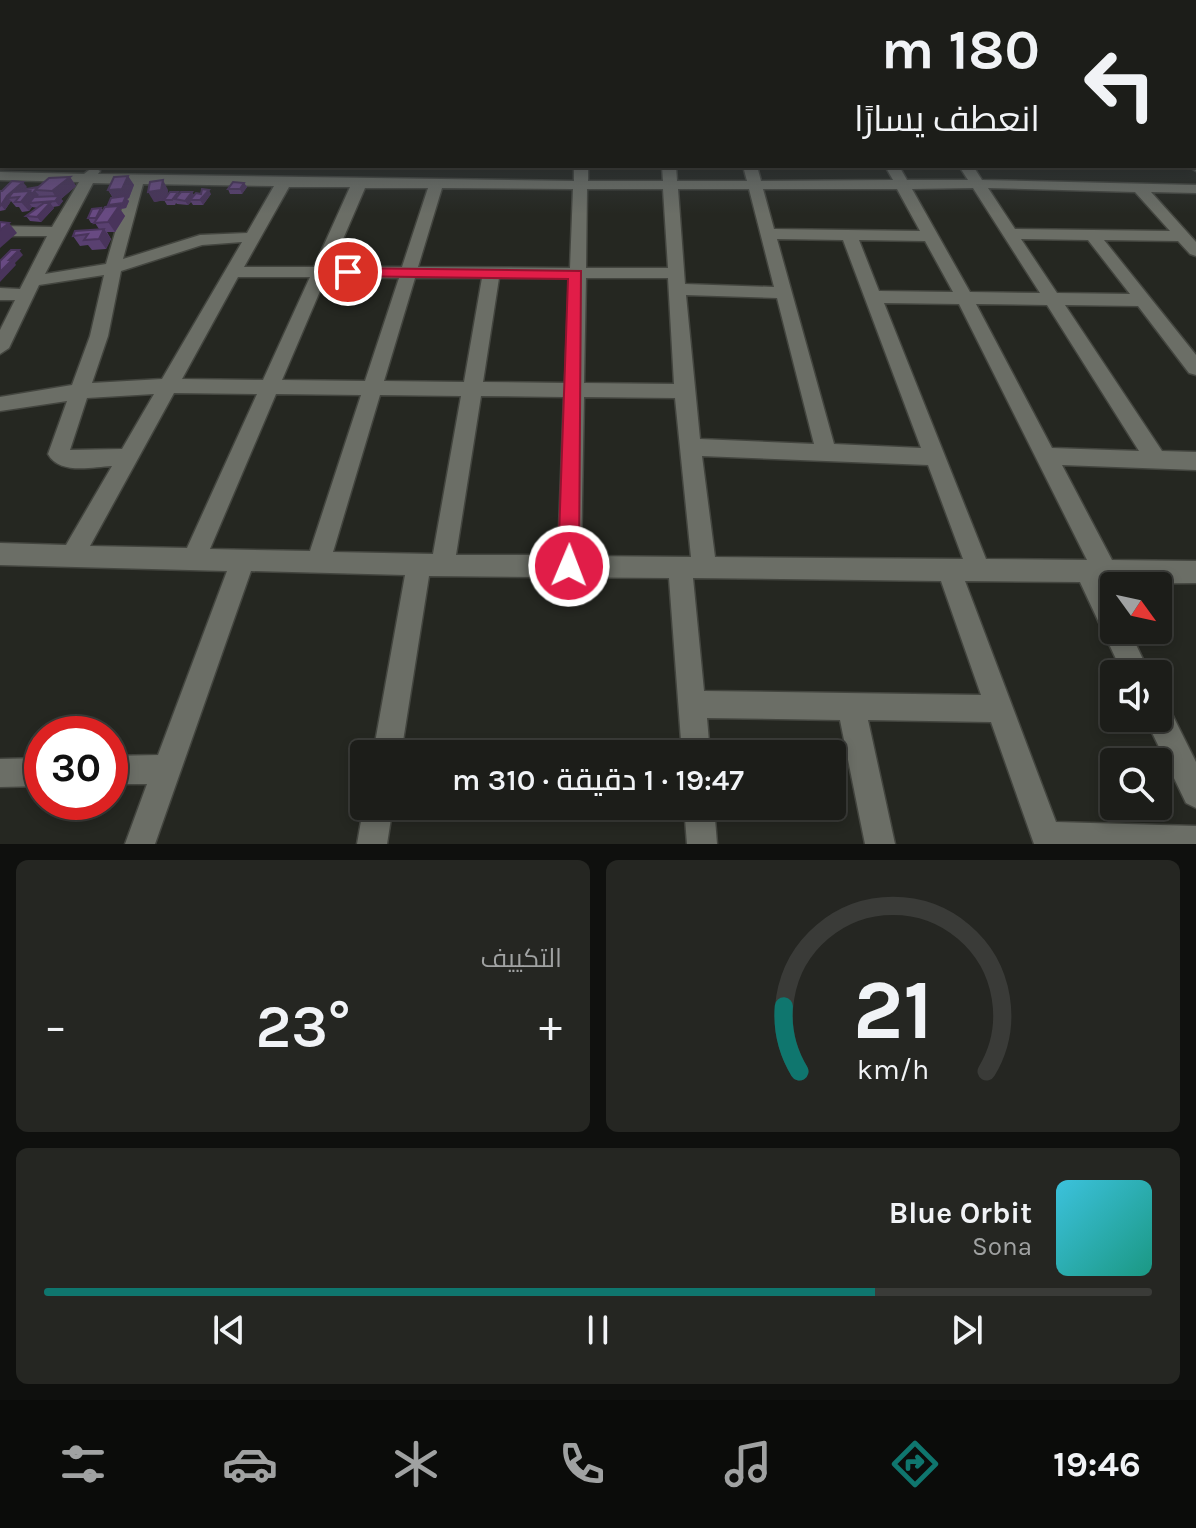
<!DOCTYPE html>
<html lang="ar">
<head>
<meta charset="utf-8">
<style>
  body { margin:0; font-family:Karla,Cairo,sans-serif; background:#252622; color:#f1f3f6; direction:rtl; height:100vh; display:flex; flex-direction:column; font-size:30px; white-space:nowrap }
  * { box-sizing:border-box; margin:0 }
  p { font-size:26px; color:#a0a2a2 }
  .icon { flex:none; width:44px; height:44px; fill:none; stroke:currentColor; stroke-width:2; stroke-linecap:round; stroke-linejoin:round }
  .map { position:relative; height:844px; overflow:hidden; direction:ltr }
  .drawer { display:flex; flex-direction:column; gap:16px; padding:16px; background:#0f100e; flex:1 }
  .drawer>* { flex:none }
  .banner { position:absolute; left:0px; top:0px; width:1196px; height:168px; box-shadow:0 4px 12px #0003,0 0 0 2px #3a3b38; direction:rtl; background:#1c1d19; color:#f1f3f6; overflow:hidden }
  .needle { width:52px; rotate:123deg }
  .buttons { position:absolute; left:1100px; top:572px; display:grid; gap:16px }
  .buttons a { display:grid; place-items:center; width:72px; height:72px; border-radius:8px; background:#1c1d19; box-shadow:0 4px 12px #0003,0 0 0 2px #3a3b38; font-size:40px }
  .speed { position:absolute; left:24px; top:716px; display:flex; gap:16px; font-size:40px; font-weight:700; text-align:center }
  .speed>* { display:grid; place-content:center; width:104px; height:104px; border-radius:50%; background:#1c1d19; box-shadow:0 4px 12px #0003,0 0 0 2px #3a3b38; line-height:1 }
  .speed .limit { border:12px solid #d22; background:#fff; color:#111 }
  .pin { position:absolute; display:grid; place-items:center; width:68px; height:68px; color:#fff; margin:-34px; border:4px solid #fff; border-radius:50%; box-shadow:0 2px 8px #0007 }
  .me { position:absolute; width:88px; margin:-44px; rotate:1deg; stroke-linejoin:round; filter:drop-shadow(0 0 6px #0008) }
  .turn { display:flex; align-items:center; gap:28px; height:168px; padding:0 24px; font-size:36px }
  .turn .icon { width:104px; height:104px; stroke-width:2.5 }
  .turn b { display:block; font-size:56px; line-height:68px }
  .big { font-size:60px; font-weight:600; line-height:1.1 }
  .drawer .widget { flex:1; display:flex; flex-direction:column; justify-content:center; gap:12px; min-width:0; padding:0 28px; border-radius:12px; background:#252622 }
  .drawer .dial { align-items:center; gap:0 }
  .dial svg { height:208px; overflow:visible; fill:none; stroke:#3a3b38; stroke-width:7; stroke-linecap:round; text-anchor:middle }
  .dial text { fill:#f1f3f6; stroke:none }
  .song { display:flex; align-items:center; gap:24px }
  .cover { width:96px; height:96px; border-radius:12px; background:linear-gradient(135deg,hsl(190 70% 55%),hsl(170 70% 35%)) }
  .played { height:8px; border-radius:4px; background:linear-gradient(90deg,#0f766e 75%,#3a3b38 75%) }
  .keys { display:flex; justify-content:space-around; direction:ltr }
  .heat { display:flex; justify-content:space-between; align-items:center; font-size:44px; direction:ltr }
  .drawer .tiles { flex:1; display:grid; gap:16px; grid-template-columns:1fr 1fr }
  .widget:last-child { grid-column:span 2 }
  .trip { position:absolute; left:350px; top:740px; width:496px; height:80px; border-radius:8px; background:#1c1d19; box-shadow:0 4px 12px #0003,0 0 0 2px #3a3b38; font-weight:600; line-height:80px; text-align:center; direction:rtl }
  .menu { display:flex; height:128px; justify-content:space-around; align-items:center; background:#0b0c0a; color:#a0a2a2 }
  .menu .icon { width:56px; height:56px }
  .menu .current { color:#0f766e }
  .menu b { font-size:36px; color:#f1f3f6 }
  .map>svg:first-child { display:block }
</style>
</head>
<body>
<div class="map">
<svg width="1196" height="844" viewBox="0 0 1196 844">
  <rect width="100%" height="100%" fill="#252721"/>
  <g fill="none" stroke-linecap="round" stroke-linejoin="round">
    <!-- minor casing -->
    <g stroke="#43453f" stroke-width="3">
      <g id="minor">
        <path d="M1194,100L1196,101V109L1194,108Z"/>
        <rect x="0" y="115" width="2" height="8"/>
        <rect x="1194" y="128" width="2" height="8"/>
        <path d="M1194,161H1196V171L1188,166H1194Z"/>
        <path d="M574,166H588V181H663L662,166H676L677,181H747L743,166H757L761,181L893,180L885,166H899L907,180H968L959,166H973L982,180L1196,185V193L1151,192L1196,242V256L1190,254L1178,241L1104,240L1196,355V375L1189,373L1138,306L1065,305L1162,451L1196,452V470L1062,465L1112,560L1196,561V583L1105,584L1114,601V630H1129L1150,674H1123L1080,582L965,581L1056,822L1196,826V844H1034L991,722L868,720L895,844H865L840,720L707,718L710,754H682L669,578L429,576L401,754H373L405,575L251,571L155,844H125L147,784H110V756L158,755L227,571L0,565V543L66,545L112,466C92,467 59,475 48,454L67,401L0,411V397L72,385L90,336L104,275L39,285L9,348L0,354V330L15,300H0V288L20,289L47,236H0V226L52,227L79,182L0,180V172L84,174L93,167L100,171L98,174L574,181ZM93,183L129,184L106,264L45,274ZM143,184L274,186L247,233L200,235L123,259ZM289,187H350L314,267H244ZM365,188H428L402,267H331ZM442,188L573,189L570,268L418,267ZM973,188L1040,293L970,292L912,189ZM988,188L1135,192L1170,231L1015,229ZM587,189H663L668,268H586ZM678,189H749L774,287L685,284ZM763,189H897L920,231L774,229ZM777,239L843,240L921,448L834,444ZM1021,239L1088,240L1130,294L1057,293ZM859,240L925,241L953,292L879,291ZM242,242L162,379L92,383L108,336L121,271L202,245ZM238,277H310L263,380L182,379ZM326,277L399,278L365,381L282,380ZM415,278H482L464,382L384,381ZM499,278H569L565,383L483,382ZM586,278H668L674,384L584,383ZM686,295L777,298L814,444L700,439ZM884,303L959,304L1087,560L986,559ZM976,304L1047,305L1139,451L1052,448ZM174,393L257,394L187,548L90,546ZM154,394L122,449L70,450L87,398ZM276,394L361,395L310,551L210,549ZM380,395L461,396L433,554L333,552ZM481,396L564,397L558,555H456ZM584,397L675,398L691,557L581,556ZM702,456L928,465L963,559L715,557ZM693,578L941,581L981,695L704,691Z"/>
        <path d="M1158,702L1168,706L1196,762V808L1186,803L1145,718H1158Z"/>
        <path d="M42,758V786L0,787V759Z"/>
        <path d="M364,804L393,806L387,844H357Z"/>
        <path d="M684,806H714L717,844H687Z"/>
      </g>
    </g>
    <!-- minor -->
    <use href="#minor" fill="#6b6e66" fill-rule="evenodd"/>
  </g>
  <!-- wall -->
  <g fill="#594070">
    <path d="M153,166H169L166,169H155Z"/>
    <path d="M128,176L134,185L129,198L127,199L129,201L126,208L120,209L125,216L115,232H107L111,239L106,249L92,250L88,245L80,246L73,236L99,229L95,223H91L88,218L101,208L103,210L109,207L108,205L113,198L108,190Z"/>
    <path d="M70,177L76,186L61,199L63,201L59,206L53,207L54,208L41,222L30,221L26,216L38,208L32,207L29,211L22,212L19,207H16L11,201L5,210L0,211V191L27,187L24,189L38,187Z"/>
    <path d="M244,183L247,187L242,194H230L228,189Z"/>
    <path d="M168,190L167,195L192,192L194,195L211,194L203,205H193L191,202L188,205L177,204L176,203L175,205H167L164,200L154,202Z"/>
  </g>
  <!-- shaded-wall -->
  <g fill="#49345b">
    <path d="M128,176L134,185L129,198L127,199L129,201L126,208L120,209L125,216L115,232L108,222L111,210L108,205L115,200L108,190Z"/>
    <path d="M70,177L76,186L61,199L63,201L59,206L55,201L57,199L52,191Z"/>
    <path d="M163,180L168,190L167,200L154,202L148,192Z"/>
    <path d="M23,182L27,187L15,197L8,198L11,201L5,210L1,205L7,196Z"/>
    <path d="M244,183L247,187L242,194L240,189Z"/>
    <path d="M209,190L211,194L203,205L200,200Z"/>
    <path d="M30,191H35L39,195L29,203L32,207L29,211L21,202Z"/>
    <path d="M192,192L195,197L190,200L191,202L188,205L185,201Z"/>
    <path d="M50,203L54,208L41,222L37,217Z"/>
    <path d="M9,223L17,233L0,248V230Z"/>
    <path d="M104,229L111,239L106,249L99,239Z"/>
    <path d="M19,250L23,255L15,263L16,265L0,282V272Z"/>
  </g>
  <!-- building -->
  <g fill="#684a82" stroke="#49345b" stroke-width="2">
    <path d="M128,176L122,189L108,190L114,177Z"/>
    <path d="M70,177L52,191L35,190L49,178Z"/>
    <path d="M163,180L161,190L148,192L150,182Z"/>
    <path d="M12,181L23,182L7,196L1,205L0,206V191H2Z"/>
    <path d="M233,182L244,183L240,189H228Z"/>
    <path d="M38,187L32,194L30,191L19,192L21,190Z"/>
    <path d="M202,189L209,190L200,200H190L196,193L201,194Z"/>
    <path d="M30,191L21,202H15L19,197L8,198L13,192Z"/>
    <path d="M170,192H178L172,200H164Z"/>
    <path d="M181,192H192L185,201L175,199Z"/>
    <path d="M59,196L55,201L29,203L34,197Z"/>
    <path d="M126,196L123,203L108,205L111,198Z"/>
    <path d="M44,203H50L37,217L26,216Z"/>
    <path d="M119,206L108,222L94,223L105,207Z"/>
    <path d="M101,208L96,218H88L92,209Z"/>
    <path d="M0,222L9,223L0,230Z"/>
    <path d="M104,229L99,239L84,240L88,234L73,236L75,231Z"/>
    <path d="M11,250H19L9,260H12L0,272V261Z"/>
  </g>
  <!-- sky -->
  <linearGradient id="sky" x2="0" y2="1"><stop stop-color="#141512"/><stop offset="0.45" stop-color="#40474e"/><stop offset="1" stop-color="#40474e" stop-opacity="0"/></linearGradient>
  <rect width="1196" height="214" fill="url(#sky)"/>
  <!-- route -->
  <path fill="#e11d48" stroke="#92132f" stroke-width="2" d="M348,268L581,271L579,566L576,573L569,576L561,573L558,566L568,279L343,276V269Z"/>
</svg>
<div class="buttons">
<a><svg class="needle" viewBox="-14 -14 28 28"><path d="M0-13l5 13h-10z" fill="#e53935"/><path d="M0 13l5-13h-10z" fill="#a0a2a2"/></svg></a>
<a><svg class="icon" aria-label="sound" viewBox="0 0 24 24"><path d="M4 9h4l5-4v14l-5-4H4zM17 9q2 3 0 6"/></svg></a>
<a><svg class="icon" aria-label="search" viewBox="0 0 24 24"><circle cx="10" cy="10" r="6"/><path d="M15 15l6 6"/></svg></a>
</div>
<div class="speed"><div class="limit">30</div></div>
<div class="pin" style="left:348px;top:272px;background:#d93025"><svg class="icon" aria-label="arrive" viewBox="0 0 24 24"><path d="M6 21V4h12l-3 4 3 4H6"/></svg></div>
<svg class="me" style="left:569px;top:566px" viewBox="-20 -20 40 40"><circle r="17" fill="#e11d48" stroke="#fff" stroke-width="3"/><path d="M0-11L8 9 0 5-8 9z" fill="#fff"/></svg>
<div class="trip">19:47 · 1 دقيقة · 310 m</div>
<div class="banner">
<div class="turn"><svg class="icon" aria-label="left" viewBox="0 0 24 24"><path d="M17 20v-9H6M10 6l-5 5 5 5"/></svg><div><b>180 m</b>انعطف يسارًا</div></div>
</div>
</div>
<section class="drawer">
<div class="tiles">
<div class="widget dial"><svg viewBox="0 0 100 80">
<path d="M14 69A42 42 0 1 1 86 69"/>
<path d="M14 69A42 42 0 0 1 8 44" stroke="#0f766e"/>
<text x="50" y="56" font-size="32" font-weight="700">21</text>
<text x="50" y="72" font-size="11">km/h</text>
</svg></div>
<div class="widget"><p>التكييف</p>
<div class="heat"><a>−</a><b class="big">23°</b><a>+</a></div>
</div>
<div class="widget">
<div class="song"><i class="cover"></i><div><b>Blue Orbit</b><p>Sona</p></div></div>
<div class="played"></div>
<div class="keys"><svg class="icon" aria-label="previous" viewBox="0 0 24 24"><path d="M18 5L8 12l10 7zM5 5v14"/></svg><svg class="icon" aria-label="pause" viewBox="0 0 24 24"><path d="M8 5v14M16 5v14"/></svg><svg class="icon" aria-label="next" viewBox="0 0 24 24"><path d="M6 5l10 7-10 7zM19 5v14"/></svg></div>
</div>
</div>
</section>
<nav class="menu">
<b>19:46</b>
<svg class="icon current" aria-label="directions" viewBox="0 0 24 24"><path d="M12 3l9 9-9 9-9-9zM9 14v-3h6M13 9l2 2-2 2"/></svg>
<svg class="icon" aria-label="music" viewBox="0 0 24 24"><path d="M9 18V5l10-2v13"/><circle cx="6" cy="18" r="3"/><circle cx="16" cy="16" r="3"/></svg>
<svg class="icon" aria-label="phone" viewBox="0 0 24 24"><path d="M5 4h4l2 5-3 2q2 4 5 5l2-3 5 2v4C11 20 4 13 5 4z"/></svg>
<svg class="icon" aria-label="climate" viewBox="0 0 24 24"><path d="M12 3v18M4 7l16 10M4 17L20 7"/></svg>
<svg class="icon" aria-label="car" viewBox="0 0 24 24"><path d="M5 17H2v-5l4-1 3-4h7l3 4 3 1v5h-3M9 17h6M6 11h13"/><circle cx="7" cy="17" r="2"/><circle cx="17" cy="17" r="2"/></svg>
<svg class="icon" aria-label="filters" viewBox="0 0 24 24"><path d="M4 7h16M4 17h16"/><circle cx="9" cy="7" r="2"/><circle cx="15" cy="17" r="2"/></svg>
</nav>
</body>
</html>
